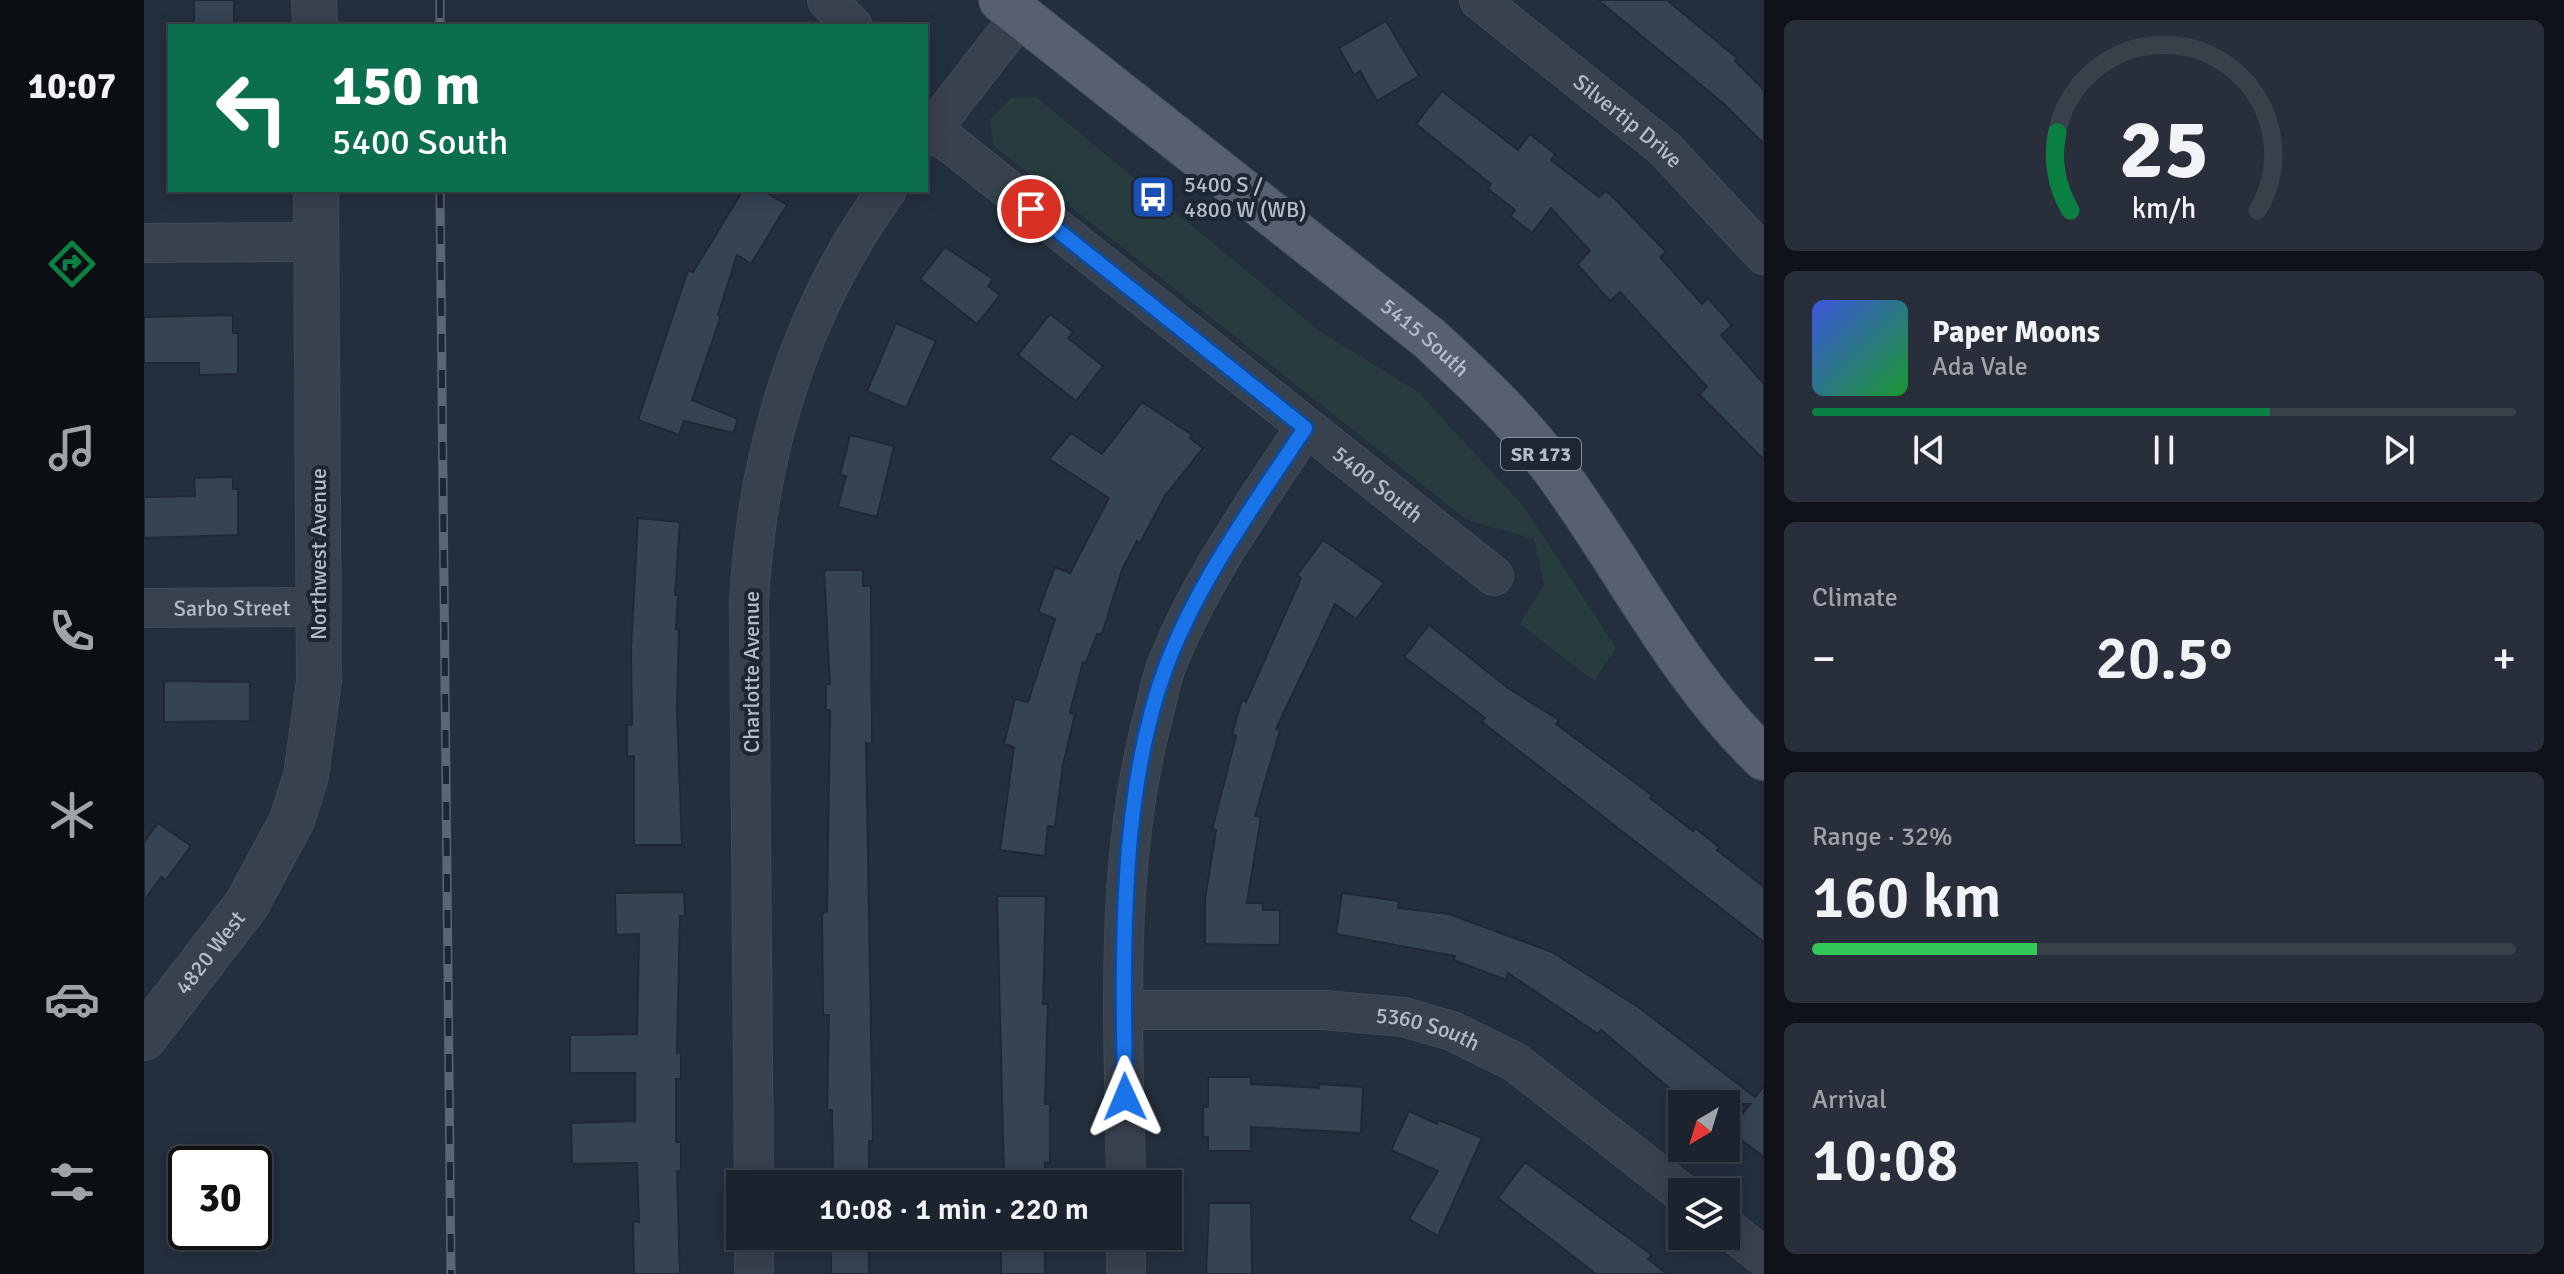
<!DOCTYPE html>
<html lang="en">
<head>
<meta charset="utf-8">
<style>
  body { margin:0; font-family:Signika,sans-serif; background:#282f3a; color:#f1f3f6; height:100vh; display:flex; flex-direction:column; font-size:30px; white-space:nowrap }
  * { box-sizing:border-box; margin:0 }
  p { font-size:26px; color:#a0a4aa }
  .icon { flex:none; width:44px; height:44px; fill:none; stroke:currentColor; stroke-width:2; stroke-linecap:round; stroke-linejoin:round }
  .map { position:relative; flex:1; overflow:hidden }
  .sheet { display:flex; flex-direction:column; gap:20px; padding:20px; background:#0f1319; width:800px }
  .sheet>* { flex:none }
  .banner { position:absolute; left:24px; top:24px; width:760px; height:168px; border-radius:0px; box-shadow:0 4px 20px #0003,0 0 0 2px #39404a; background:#0b6e4f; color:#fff; overflow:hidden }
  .needle { width:52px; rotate:218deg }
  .tools { position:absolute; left:1524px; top:1090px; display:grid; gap:16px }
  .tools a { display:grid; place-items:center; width:72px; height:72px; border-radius:0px; background:#1b232e; box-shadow:0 4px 20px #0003,0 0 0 2px #39404a; font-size:40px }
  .speed { position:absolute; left:24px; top:1146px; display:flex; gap:16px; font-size:40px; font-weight:700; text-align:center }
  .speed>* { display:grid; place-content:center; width:104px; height:104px; border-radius:50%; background:#1b232e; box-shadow:0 4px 20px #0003,0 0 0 2px #39404a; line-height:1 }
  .speed .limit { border:4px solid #111; border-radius:12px; background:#fff; color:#111 }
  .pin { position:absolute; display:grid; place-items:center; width:68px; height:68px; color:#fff; margin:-34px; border:4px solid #fff; border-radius:50%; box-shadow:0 2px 8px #0007 }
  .me { position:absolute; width:88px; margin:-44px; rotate:359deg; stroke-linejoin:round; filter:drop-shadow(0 0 6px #0008) }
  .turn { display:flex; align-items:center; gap:28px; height:168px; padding:0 32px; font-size:36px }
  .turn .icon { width:104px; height:104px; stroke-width:2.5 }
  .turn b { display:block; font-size:56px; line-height:68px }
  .big { font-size:60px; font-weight:600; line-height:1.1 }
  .sheet .tile { flex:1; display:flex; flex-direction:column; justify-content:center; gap:12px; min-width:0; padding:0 28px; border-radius:12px; background:#282f3a }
  .sheet .dial { align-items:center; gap:0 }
  .dial svg { height:208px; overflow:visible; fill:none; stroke:#39404a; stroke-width:7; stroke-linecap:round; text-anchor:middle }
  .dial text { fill:#f1f3f6; stroke:none }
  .song { display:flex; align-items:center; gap:24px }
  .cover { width:96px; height:96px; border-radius:12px; background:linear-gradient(135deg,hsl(230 70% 55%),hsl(130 70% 35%)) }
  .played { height:8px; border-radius:4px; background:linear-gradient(90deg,#0b8043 65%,#39404a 65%) }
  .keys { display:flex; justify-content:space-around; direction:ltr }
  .heat { display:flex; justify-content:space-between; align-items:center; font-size:44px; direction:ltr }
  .charge { height:12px; border-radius:6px; background:linear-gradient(90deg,#34c759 32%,#39404a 0) }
  .trip { position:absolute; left:582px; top:1170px; width:456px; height:80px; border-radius:0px; background:#1b232e; box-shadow:0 4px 20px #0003,0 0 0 2px #39404a; font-weight:600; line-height:80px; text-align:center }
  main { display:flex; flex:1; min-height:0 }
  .dock { display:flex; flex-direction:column; width:144px; justify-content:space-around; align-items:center; background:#0b0e12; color:#a0a4aa }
  .dock .icon { width:56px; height:56px }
  .dock .current { color:#0b8043 }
  .dock b { font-size:36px; color:#f1f3f6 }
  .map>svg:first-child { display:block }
</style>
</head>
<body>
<main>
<nav class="dock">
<b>10:07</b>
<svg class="icon current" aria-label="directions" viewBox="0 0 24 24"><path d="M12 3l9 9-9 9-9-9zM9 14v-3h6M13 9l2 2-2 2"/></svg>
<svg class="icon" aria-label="music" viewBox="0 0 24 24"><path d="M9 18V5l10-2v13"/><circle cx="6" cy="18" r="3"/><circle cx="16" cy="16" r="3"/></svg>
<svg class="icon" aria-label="phone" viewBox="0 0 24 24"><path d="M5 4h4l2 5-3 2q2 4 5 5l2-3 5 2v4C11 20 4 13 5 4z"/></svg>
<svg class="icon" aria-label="climate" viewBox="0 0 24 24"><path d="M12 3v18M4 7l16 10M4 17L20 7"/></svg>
<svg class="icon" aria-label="car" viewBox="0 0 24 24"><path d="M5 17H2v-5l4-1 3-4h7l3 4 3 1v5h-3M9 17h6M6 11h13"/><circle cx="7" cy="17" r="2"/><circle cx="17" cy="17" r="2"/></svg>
<svg class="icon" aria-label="filters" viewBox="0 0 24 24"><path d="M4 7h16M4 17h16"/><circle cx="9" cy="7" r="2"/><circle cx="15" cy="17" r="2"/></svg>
</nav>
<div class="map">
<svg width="1620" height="1274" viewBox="0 0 1620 1274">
  <rect width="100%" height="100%" fill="#242f3e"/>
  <!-- green -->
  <path fill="#263c3f" d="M892,97L1174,330L1274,392L1380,507L1472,648L1450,681L1376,624L1400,585L1390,539L1323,520L849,145L846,119L867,98Z"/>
  <!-- building -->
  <g fill="#364354" stroke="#1f2835" stroke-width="2">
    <rect x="50" y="0" width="40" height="26"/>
    <path d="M1454,0H1523L1593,58L1591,61L1620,90V144L1580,104Z"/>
    <path d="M1242,21L1275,76L1233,101L1216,71L1210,75L1195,48Z"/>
    <path d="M1298,91L1374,150L1386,134L1411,154L1407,160L1455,197L1462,191L1471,199L1522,252L1516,257L1558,304L1564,298L1588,325L1577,335L1620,384V460L1555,394L1563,387L1476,292L1466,301L1433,264L1446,251L1407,208L1388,233L1366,216L1371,210L1344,189L1347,184L1272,124Z"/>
    <path d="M599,190H618L643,205L607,264L593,255L574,315L577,316L548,400L594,419L589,433L540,421L535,435L494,420L544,270L549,272Z"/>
    <path d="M801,247L849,279L844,286L856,295L833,324L776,279Z"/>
    <path d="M906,314L929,332L924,338L959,366L932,401L874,355Z"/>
    <path d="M89,315V333H94V374L55,375V363H0V317Z"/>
    <path d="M752,323L792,341L762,408L723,391Z"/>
    <path d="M998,402L1048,435L1046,438L1059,448L1021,496L996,543L993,541L978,570L958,634H953L942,663L939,662L926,713L931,714L919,765L911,827L904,826L901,856L856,850L870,747L860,744L871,699L884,702L911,619L894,612L911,567L926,573L965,498L905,459L927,433L958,454Z"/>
    <path d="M706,435L750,446L733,517L694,507L702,476L696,475Z"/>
    <path d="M89,477V489H94V535L0,538V497L51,496L50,478Z"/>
    <path d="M494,518L536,522L531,595H534L532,629L535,630L533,710L538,845H490V756H483V725H488L487,648Z"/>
    <path d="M1179,540L1240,583L1212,619L1191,604L1132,729L1136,730L1111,816L1117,817L1103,903H1119V910H1136V945L1061,944V899L1072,830H1068L1092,736L1088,734L1098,700L1102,702L1157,578L1153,575Z"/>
    <path d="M680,570H719V586H727L728,744L722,743L729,1141H725V1184H689L688,1110H683L685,1015H679L678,913L683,912L686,710H682V684H686Z"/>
    <path d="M1285,625L1364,688L1415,720L1412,724L1508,795L1506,798L1549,831L1551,828L1575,847L1573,850L1620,887V942L1338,722L1341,718L1260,657Z"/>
    <path d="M20,681L106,682V721L20,722Z"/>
    <path d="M14,823L47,846L22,880L17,877L0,901V842Z"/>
    <path d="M540,892L541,916H536L533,1053H537V1079H532V1142H537V1171H533L536,1274H490L489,1222H495L493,1163L428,1164L427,1123L491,1121V1073H426V1035L493,1034L495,934L472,935L471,893Z"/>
    <path d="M1198,893L1255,901L1254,908L1305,914L1408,952L1497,1009L1611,1097L1620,1086V1157L1585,1131L1606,1104H1544L1457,1030L1454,1034L1364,973L1362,980L1310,960L1311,956L1192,934Z"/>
    <path d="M853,896H902L899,1004H904L901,1104H906V1162L901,1163V1178H860Z"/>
    <path d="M1064,1077H1107V1084L1175,1088V1084L1219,1087L1217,1133L1107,1127V1151H1064V1137H1059V1107H1064Z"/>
    <path d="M1265,1111L1293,1124L1295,1120L1338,1138L1294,1236L1265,1219L1294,1171L1247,1150Z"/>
    <path d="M1381,1162L1508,1255L1504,1259L1523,1274H1452L1354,1198Z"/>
    <path d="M1065,1203H1107L1108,1274H1062Z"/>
    <rect x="687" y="1236" width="38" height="38"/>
    <rect x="857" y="1236" width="44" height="38"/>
  </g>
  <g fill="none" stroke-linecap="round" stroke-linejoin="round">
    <!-- minor casing -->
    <g stroke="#414a57" stroke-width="40">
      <g id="minor">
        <path d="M683,0L709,26"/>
        <path id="s1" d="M1335,0L1520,148L1620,255"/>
        <path id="s2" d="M782,124L1350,576"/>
        <path d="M782,137L877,15"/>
        <path d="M0,243L172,242"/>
        <path id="s3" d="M0,608L175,607"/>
        <path id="s4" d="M980,1010H1180L1259,1017L1308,1031L1371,1062L1538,1193"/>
        <path d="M610,1184L605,602C613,453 655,312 743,190"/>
        <path d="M982,1184C980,1030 969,871 1008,721C1013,702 1016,681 1024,662C1058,577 1111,504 1161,428"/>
        <path d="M1582,1227L1620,1257"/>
        <path d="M610,1236V1274"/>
        <path d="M982,1236V1274"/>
      </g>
    </g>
    <!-- tertiary casing -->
    <g stroke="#414a57" stroke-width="46">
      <g id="tertiary">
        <path d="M170,0L171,26"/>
        <path id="s5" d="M0,1038L103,904L148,820L162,776L175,681L172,190"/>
      </g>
    </g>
    <!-- primary casing -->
    <g stroke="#414a57" stroke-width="46">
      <g id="primary">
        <path id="s6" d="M857,0L1285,338C1329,379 1374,420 1410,469C1481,565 1534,676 1620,758"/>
      </g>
    </g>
    <!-- minor -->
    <use href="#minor" stroke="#38414e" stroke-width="38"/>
    <!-- tertiary -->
    <use href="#tertiary" stroke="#38414e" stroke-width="44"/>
    <!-- primary -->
    <use href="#primary" stroke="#56606e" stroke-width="44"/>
    <!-- rail casing -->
    <g stroke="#5a6575" stroke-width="9">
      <g id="rail">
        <path d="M296,0V26"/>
        <path d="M296,190L307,1274"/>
      </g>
    </g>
    <!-- rail -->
    <use href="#rail" stroke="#1d2633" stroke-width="6" stroke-dasharray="18" stroke-linecap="butt"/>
  </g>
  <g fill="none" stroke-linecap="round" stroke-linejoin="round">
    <!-- route casing -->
    <g stroke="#114b97" stroke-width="20">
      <path id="route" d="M887,209L1161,428C1111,504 1056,578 1023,664C974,793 979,960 981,1097"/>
    </g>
    <!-- route -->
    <use href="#route" stroke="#1a73e8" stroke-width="14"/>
  </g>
  <!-- icons -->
  <defs>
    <g id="bus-square" transform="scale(2.3)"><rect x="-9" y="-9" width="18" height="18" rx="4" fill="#1a4fb4" stroke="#1d2633"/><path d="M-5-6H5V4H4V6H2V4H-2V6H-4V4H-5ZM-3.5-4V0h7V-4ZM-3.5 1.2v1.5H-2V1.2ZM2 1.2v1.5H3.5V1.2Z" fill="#fff"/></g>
  </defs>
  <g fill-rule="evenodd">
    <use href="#bus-square" x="1009" y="197"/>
  </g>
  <g text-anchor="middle" stroke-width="8" stroke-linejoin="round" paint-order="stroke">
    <!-- shield labels -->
    <rect fill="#1d2633" stroke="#878f9c" stroke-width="2" x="1357" y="438" width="80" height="32" rx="6"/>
    <g font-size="20" font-weight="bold" fill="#b4bcc9">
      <text x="1397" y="461">SR 173</text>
    </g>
    <!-- street labels -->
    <g font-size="22" fill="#b4bcc9" stroke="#1d2633">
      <text dy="8" stroke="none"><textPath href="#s1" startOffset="192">Silvertip Drive</textPath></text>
      <text dy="8" stroke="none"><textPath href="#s6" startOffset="542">5415 South</textPath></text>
      <text dy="8" stroke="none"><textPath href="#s2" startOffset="578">5400 South</textPath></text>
      <text transform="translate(174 554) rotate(-90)" y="8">Northwest Avenue</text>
      <text dy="8" stroke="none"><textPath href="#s3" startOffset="88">Sarbo Street</textPath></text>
      <text transform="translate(607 672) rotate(-90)" y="8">Charlotte Avenue</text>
      <text dy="8" stroke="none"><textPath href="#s5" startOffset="108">4820 West</textPath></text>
      <text dy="8" stroke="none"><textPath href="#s4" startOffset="306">5360 South</textPath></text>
    </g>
    <!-- poi labels -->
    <g font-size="22" fill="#b4bcc9" stroke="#1d2633" text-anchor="start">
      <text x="1040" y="192">5400 S /<tspan x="1040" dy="25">4800 W (WB)</tspan></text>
    </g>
  </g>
</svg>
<div class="tools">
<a><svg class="needle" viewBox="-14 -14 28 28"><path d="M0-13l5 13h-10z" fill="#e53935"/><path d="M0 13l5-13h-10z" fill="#a0a4aa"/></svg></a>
<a><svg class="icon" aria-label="layers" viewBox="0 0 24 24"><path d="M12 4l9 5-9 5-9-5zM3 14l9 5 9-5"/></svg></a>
</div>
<div class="speed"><div class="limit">30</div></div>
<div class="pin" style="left:887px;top:209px;background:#d93025"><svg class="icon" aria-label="arrive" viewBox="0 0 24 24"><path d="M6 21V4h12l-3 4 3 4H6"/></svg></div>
<svg class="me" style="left:981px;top:1097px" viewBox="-20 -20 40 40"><path d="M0-17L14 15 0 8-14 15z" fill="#1a73e8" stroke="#fff" stroke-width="4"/></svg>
<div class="trip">10:08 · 1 min · 220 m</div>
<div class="banner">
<div class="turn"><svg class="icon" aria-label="left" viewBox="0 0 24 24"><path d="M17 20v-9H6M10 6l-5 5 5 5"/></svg><div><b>150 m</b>5400 South</div></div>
</div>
</div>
<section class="sheet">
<div class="tile dial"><svg viewBox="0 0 100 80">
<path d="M14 69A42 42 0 1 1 86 69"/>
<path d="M14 69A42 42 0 0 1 9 39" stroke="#0b8043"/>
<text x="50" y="56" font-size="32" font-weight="700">25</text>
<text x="50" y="72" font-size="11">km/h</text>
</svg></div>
<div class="tile">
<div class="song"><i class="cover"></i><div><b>Paper Moons</b><p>Ada Vale</p></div></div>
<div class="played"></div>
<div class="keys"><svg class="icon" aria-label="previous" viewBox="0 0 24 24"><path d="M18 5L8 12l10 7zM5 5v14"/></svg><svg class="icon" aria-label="pause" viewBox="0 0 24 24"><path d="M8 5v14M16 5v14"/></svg><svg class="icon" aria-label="next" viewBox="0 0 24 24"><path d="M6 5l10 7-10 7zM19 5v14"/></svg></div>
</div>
<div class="tile"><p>Climate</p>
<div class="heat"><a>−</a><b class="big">20.5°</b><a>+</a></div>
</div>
<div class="tile"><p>Range · 32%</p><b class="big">160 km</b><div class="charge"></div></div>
<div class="tile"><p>Arrival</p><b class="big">10:08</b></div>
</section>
</main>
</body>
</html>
